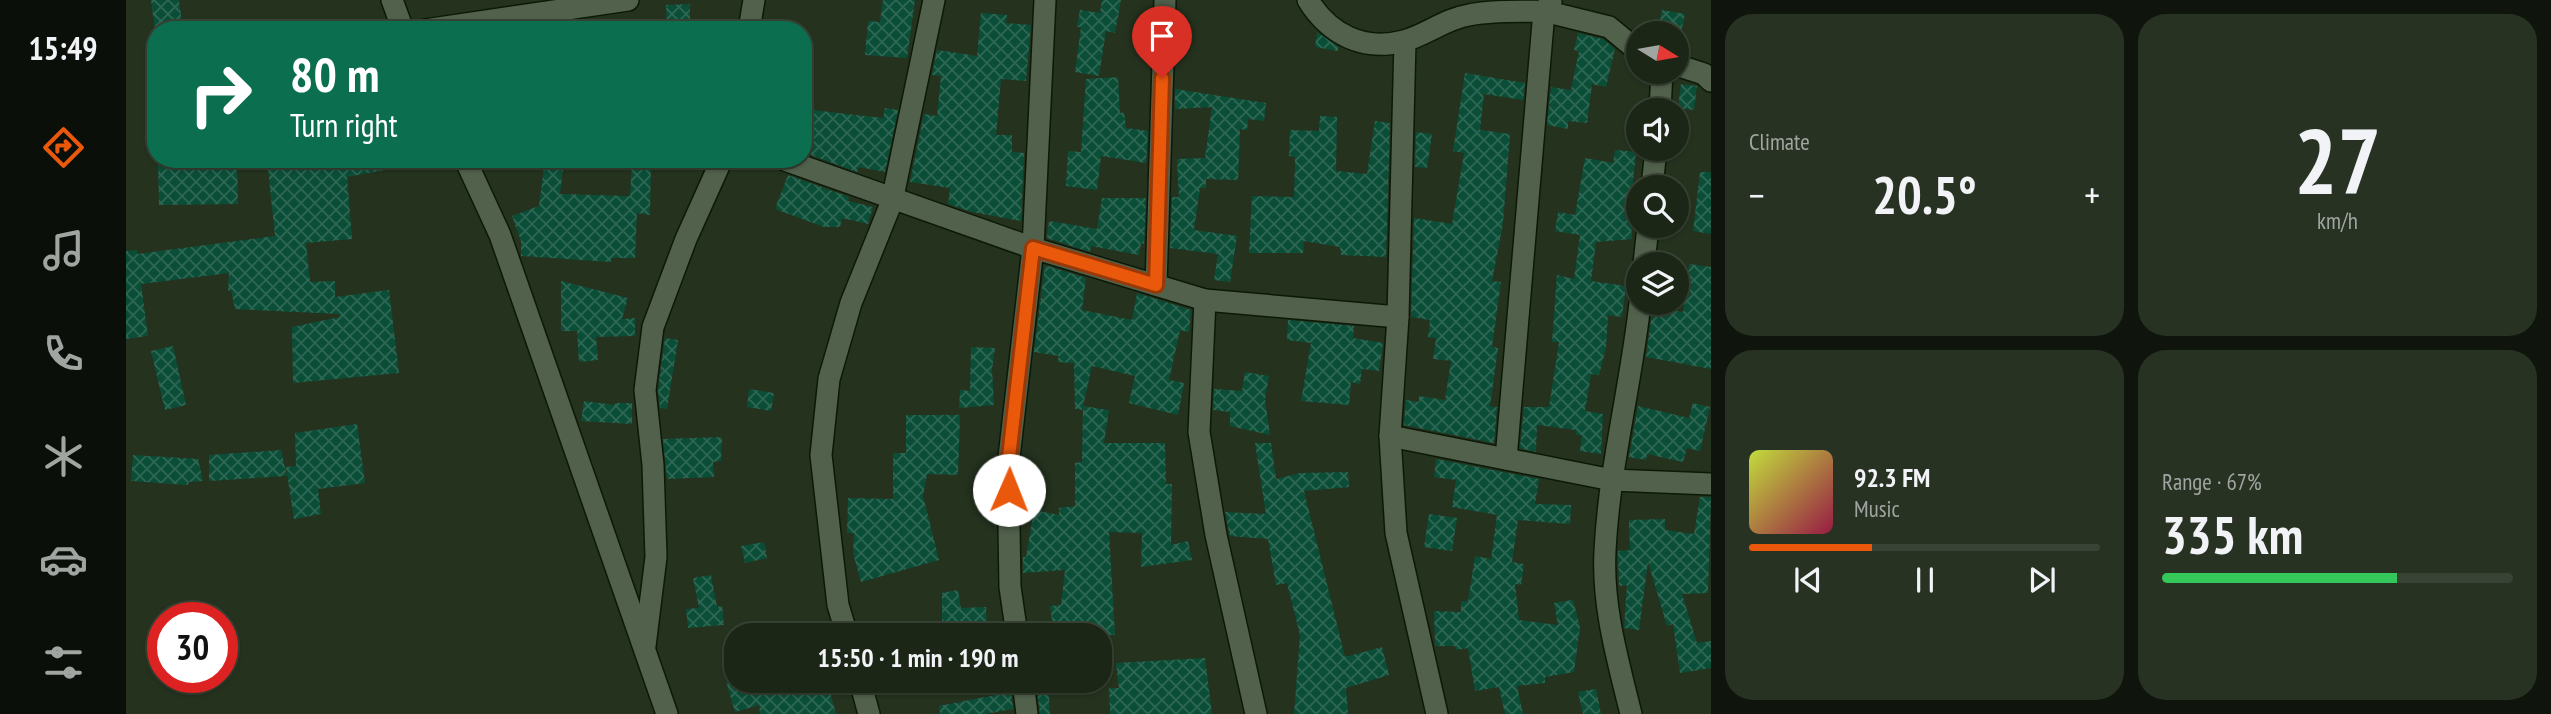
<!DOCTYPE html>
<html lang="en">
<head>
<meta charset="utf-8">
<style>
  body { margin:0; font-family:"PT Sans Narrow",sans-serif; background:#283223; color:#f1f3f6; height:100vh; display:flex; flex-direction:column; font-size:26px; white-space:nowrap }
  * { box-sizing:border-box; margin:0 }
  p { font-size:23px; color:#a0a5a1 }
  .icon { flex:none; width:38px; height:38px; fill:none; stroke:currentColor; stroke-width:2; stroke-linecap:round; stroke-linejoin:round }
  .map { position:relative; flex:1; overflow:hidden }
  .panel { display:flex; flex-direction:column; gap:14px; padding:14px; background:#0f150c; width:840px }
  .panel>* { flex:none }
  .guide { position:absolute; left:21px; top:21px; width:665px; height:147px; border-radius:28px; box-shadow:0 2px 5px #0004,0 0 0 2px #394335; background:#0b6e4f; color:#fff; overflow:hidden }
  .needle { width:46px; rotate:101deg }
  .controls { position:absolute; left:1500px; top:21px; display:grid; gap:14px }
  .controls a { display:grid; place-items:center; width:63px; height:63px; border-radius:50%; background:#1b2616; box-shadow:0 2px 5px #0004,0 0 0 2px #394335; font-size:35px }
  .speed { position:absolute; left:21px; top:602px; display:flex; gap:14px; font-size:35px; font-weight:700; text-align:center }
  .speed>* { display:grid; place-content:center; width:91px; height:91px; border-radius:50%; background:#1b2616; box-shadow:0 2px 5px #0004,0 0 0 2px #394335; line-height:1 }
  .speed .limit { border:10px solid #d22; background:#fff; color:#111 }
  .pin { position:absolute; display:grid; place-items:center; width:60px; height:60px; color:#fff; margin:-72px -30px; border-radius:50% 50% 50% 0; rotate:-45deg; box-shadow:0 0 7px #0007 }
  .pin .icon { rotate:45deg }
  .me { position:absolute; width:77px; margin:-38px; rotate:1deg; stroke-linejoin:round; filter:drop-shadow(0 0 5px #0008) }
  .turn { display:flex; align-items:center; gap:24px; height:147px; padding:0 28px; font-size:32px }
  .turn .icon { width:91px; height:91px; stroke-width:2.5 }
  .turn b { display:block; font-size:49px; line-height:60px }
  .big { font-size:52px; font-weight:700; line-height:1.1 }
  .panel .tile { flex:1; display:flex; flex-direction:column; justify-content:center; gap:10px; min-width:0; padding:0 24px; border-radius:28px; background:#283223 }
  .panel .dial { align-items:center; gap:0 }
  .dial b { font-size:91px; line-height:1 }
  .song { display:flex; align-items:center; gap:21px }
  .cover { width:84px; height:84px; border-radius:10px; background:linear-gradient(135deg,hsl(70 70% 55%),hsl(340 70% 35%)) }
  .played { height:7px; border-radius:4px; background:linear-gradient(90deg,#ea580c 35%,#394335 35%) }
  .keys { display:flex; justify-content:space-around; direction:ltr }
  .heat { display:flex; justify-content:space-between; align-items:center; font-size:38px; direction:ltr }
  .charge { height:10px; border-radius:5px; background:linear-gradient(90deg,#34c759 67%,#394335 0) }
  .panel .tiles { flex:1; display:grid; gap:14px; grid-template-columns:repeat(2,1fr) }
  .trip { position:absolute; left:598px; top:623px; width:388px; height:70px; border-radius:28px; background:#1b2616; box-shadow:0 2px 5px #0004,0 0 0 2px #394335; font-weight:700; line-height:70px; text-align:center }
  main { display:flex; flex:1; min-height:0 }
  .tabs { display:flex; flex-direction:column; width:126px; justify-content:space-around; align-items:center; background:#0b0f09; color:#a0a5a1 }
  .tabs .icon { width:49px; height:49px }
  .tabs .selected { color:#ea580c }
  .tabs b { font-size:32px; color:#f1f3f6 }
  .map>svg:first-child { display:block }
</style>
</head>
<body>
<main>
<nav class="tabs">
<b>15:49</b>
<svg class="icon selected" aria-label="directions" viewBox="0 0 24 24"><path d="M12 3l9 9-9 9-9-9zM9 14v-3h6M13 9l2 2-2 2"/></svg>
<svg class="icon" aria-label="music" viewBox="0 0 24 24"><path d="M9 18V5l10-2v13"/><circle cx="6" cy="18" r="3"/><circle cx="16" cy="16" r="3"/></svg>
<svg class="icon" aria-label="phone" viewBox="0 0 24 24"><path d="M5 4h4l2 5-3 2q2 4 5 5l2-3 5 2v4C11 20 4 13 5 4z"/></svg>
<svg class="icon" aria-label="climate" viewBox="0 0 24 24"><path d="M12 3v18M4 7l16 10M4 17L20 7"/></svg>
<svg class="icon" aria-label="car" viewBox="0 0 24 24"><path d="M5 17H2v-5l4-1 3-4h7l3 4 3 1v5h-3M9 17h6M6 11h13"/><circle cx="7" cy="17" r="2"/><circle cx="17" cy="17" r="2"/></svg>
<svg class="icon" aria-label="filters" viewBox="0 0 24 24"><path d="M4 7h16M4 17h16"/><circle cx="9" cy="7" r="2"/><circle cx="15" cy="17" r="2"/></svg>
</nav>
<div class="map">
<svg width="1585" height="714" viewBox="0 0 1585 714">
  <defs>
    <pattern id="building-cross-hatch" width="8" height="8" patternUnits="userSpaceOnUse" patternTransform="scale(1.75)"><rect width="8" height="8" fill="#0b4e38"/><path d="M0 0l8 8M0 8l8-8" fill="none" stroke="#2e6754"/></pattern>
  </defs>
  <rect width="100%" height="100%" fill="#24321e"/>
  <!-- building -->
  <g fill="url(#building-cross-hatch)">
    <path d="M25,0H53L57,30H29Z"/>
    <path d="M757,0H789L781,58L739,55L742,21L754,22Z"/>
    <path d="M976,0H995L989,33L980,31L973,76L949,72L955,27H951L954,10L974,13Z"/>
    <path d="M564,4V28L541,29L540,5Z"/>
    <path d="M1536,10L1559,14L1555,33H1531Z"/>
    <path d="M855,13L881,15L880,23L905,25L900,81L875,79L870,135H886V152L898,153L895,221L846,212L822,204L824,188L784,182L798,114L811,116L815,76L806,75L811,50L851,56Z"/>
    <path d="M1191,32L1212,47V51L1189,47Z"/>
    <path d="M1452,33L1477,39L1489,49L1480,87L1466,84L1461,123L1442,121V129L1421,125L1425,87L1445,90L1453,51L1448,50Z"/>
    <path d="M1339,73L1399,83L1397,100L1358,94L1354,130L1384,134L1377,223L1366,281L1375,282L1366,347L1372,348L1364,406L1371,407L1368,443L1278,425L1280,400L1293,402V396L1319,400L1325,361L1307,359L1310,338L1302,337L1304,320L1285,317L1288,218L1326,224L1338,153L1327,151Z"/>
    <path d="M992,77L994,113L998,112L1000,128L1022,131L1020,163L975,156L971,190L940,186L942,151L955,152L960,79Z"/>
    <path d="M1555,84L1571,86L1568,110L1552,108Z"/>
    <path d="M1049,89L1140,103L1138,121L1122,119L1121,130L1114,129L1112,180L1080,179V188H1074L1068,230L1111,236L1104,282L1088,280L1092,254L1044,248L1046,197H1053L1051,159L1079,158L1086,107L1049,109Z"/>
    <path d="M759,108L772,110L759,172L733,167L731,172L685,155L688,133H677V109L757,118Z"/>
    <path d="M1194,116L1211,117L1210,171L1241,174L1249,121L1264,123L1260,257L1215,255L1214,247L1178,241L1177,253H1123L1126,196L1168,197L1169,157L1163,156L1164,130L1193,131Z"/>
    <path d="M1290,132L1306,134L1301,168L1289,167Z"/>
    <path d="M1489,150L1510,152L1504,210L1506,239L1470,242L1465,281L1500,286L1496,317L1482,315L1480,348L1473,375L1465,374L1459,411L1477,414L1475,454L1454,451L1456,435H1450V430L1411,425L1410,452L1394,448L1398,407H1423L1433,342H1426L1431,275L1448,279L1454,235L1429,231L1432,212L1449,215L1459,158L1487,163Z"/>
    <path d="M141,159H268L269,168L221,177L226,239L180,243L184,282L209,281V297L263,290L273,373L167,383L166,327L214,317L213,314L109,309L105,290L102,291L103,273L15,284L22,336L0,339V251L11,250V254L149,236Z"/>
    <path d="M419,160H438L434,194L504,196L506,163H525L524,215L511,213L509,258H485V262L395,256V241L386,216L413,206Z"/>
    <path d="M111,162L112,204L33,205L32,164Z"/>
    <path d="M1574,172H1585V234L1567,231Z"/>
    <path d="M662,175L723,197L722,201L747,207L742,224L716,218L714,227H698L649,209Z"/>
    <path d="M976,198H1020L1018,244L1015,243L1013,255L965,246L964,252L921,238L923,221L971,229Z"/>
    <path d="M1563,264L1585,267V369L1520,357L1527,307L1557,312Z"/>
    <path d="M919,265L960,278L956,310L1006,320L1011,293L1065,310L1063,332L1054,330L1043,380L1058,383L1052,415L1003,403L1009,376L966,366L956,410L949,409L948,363L931,362L933,356L908,352Z"/>
    <path d="M435,281L502,298L496,319L509,318V336L470,337L472,360L453,362L451,331H435Z"/>
    <path d="M1162,320L1228,326L1227,338L1257,343L1253,371L1236,369L1234,384L1225,382L1223,405L1175,401L1185,343L1161,340Z"/>
    <path d="M539,338L552,340L541,409L534,408L532,390Z"/>
    <path d="M47,346L60,405L39,410L25,351Z"/>
    <path d="M845,347L869,348L866,369L868,405L833,408L834,390L844,391Z"/>
    <path d="M1119,372L1143,376L1139,399L1144,435L1104,426V412L1087,410L1088,389L1116,391Z"/>
    <path d="M623,389L648,393L645,411L621,407Z"/>
    <path d="M458,401L489,405V403H506V424L455,421Z"/>
    <path d="M1567,403L1584,407L1574,451L1561,448L1557,462L1521,454L1520,460L1503,457L1512,406L1563,418Z"/>
    <path d="M957,406L983,410L978,443H1039L1040,484H1046L1045,545L1062,541L1066,560L1015,567L1016,533L983,532L989,635H928L924,606L935,605L939,570L897,573V557H900L908,510L933,515V508L949,506V463L956,462Z"/>
    <path d="M780,415H834L832,475L801,474L797,496L813,560L735,582L727,553L728,533H721L722,498L767,499V453H780Z"/>
    <path d="M231,424L239,483L192,489L195,514L168,519L160,467L170,466L169,433Z"/>
    <path d="M596,437L595,461L587,462L588,477L541,479L537,439Z"/>
    <path d="M1129,443H1145L1150,479L1174,473L1222,472L1223,487L1178,491L1219,657L1256,647L1263,675L1220,688L1222,714H1168L1174,635L1161,583L1150,585L1142,539L1104,536L1099,512L1140,514Z"/>
    <path d="M155,450L161,476L83,481V455Z"/>
    <path d="M7,455L72,459L77,481L63,482L62,485L5,481Z"/>
    <path d="M1310,459L1413,479L1409,504L1445,505L1444,524L1392,520L1386,562L1398,564L1395,585L1389,584L1393,620L1432,625L1428,603L1447,600L1454,627L1448,672L1419,677V683L1391,686L1397,714H1379L1373,687L1349,691L1342,648L1330,650L1329,646H1309L1308,611L1335,612V601H1342L1349,556L1365,559L1371,515L1326,507L1330,480L1308,477Z"/>
    <path d="M1574,497H1585L1582,593L1556,594L1571,643L1585,641V668L1554,673L1547,624L1541,626L1522,562L1513,630L1498,628L1501,585L1493,586L1492,551L1504,550L1503,520L1539,519V530L1568,534Z"/>
    <path d="M1303,514L1331,518L1326,551L1298,547Z"/>
    <path d="M638,542L641,558L619,563L615,546Z"/>
    <path d="M585,575L591,607L596,606L598,625L562,628L560,609L573,608L567,578Z"/>
    <path d="M832,590L835,608L860,607L861,626L816,627V593Z"/>
    <path d="M1079,658L1086,714H984L983,688H993L990,663Z"/>
    <path d="M600,681H701L710,714H634L633,705L609,712Z"/>
    <path d="M910,681H922L924,714H914Z"/>
    <path d="M1470,689L1475,714H1457L1452,692Z"/>
    <path d="M885,692L887,709L859,714H814L813,706Z"/>
  </g>
  <g fill="none" stroke-linecap="round" stroke-linejoin="round">
    <!-- minor casing -->
    <g stroke="#0c1907" stroke-width="24">
      <g id="minor">
        <path d="M266,0L277,30"/>
        <path d="M1182,0C1203,34 1237,52 1278,41C1300,35 1319,19 1343,15C1367,10 1394,12 1418,11L1425,2"/>
        <path d="M299,30L502,0"/>
        <path d="M623,30L628,0"/>
        <path d="M1550,65L1578,74L1585,81"/>
        <path d="M1534,110L1536,72"/>
        <path d="M339,159L374,235L541,714"/>
        <path d="M656,159L907,248L1079,300L1073,432L1090,535L1130,714"/>
        <path d="M1526,187L1530,149"/>
        <path d="M1518,264L1522,226"/>
        <path d="M1030,285L1039,0"/>
        <path d="M1079,300L1272,317L1264,436L1486,480L1585,484"/>
        <path d="M1272,317L1279,41"/>
        <path d="M1264,436L1270,533L1311,714"/>
        <path d="M1380,459L1418,11L1483,27L1512,51"/>
        <path d="M721,635L712,605L695,455L703,379L725,303L766,201L808,0"/>
        <path d="M891,635L884,587L882,466L907,248L919,0"/>
        <path d="M519,646L530,557L527,465L519,390L527,327L560,239L596,159"/>
        <path d="M734,681L743,714"/>
        <path d="M897,681L901,714"/>
        <path d="M1505,714C1492,661 1476,606 1479,551C1483,468 1505,386 1514,303"/>
      </g>
    </g>
    <!-- minor -->
    <use href="#minor" stroke="#51614c" stroke-width="21"/>
  </g>
  <g fill="none" stroke-linecap="round" stroke-linejoin="round">
    <!-- route casing -->
    <g stroke="#983908" stroke-width="18">
      <path id="route" d="M883,490L882,466L907,248L1030,285L1036,78"/>
    </g>
    <!-- route -->
    <use href="#route" stroke="#ea580c" stroke-width="12"/>
  </g>
</svg>
<div class="controls">
<a><svg class="needle" viewBox="-14 -14 28 28"><path d="M0-13l5 13h-10z" fill="#e53935"/><path d="M0 13l5-13h-10z" fill="#a0a5a1"/></svg></a>
<a><svg class="icon" aria-label="sound" viewBox="0 0 24 24"><path d="M4 9h4l5-4v14l-5-4H4zM17 9q2 3 0 6"/></svg></a>
<a><svg class="icon" aria-label="search" viewBox="0 0 24 24"><circle cx="10" cy="10" r="6"/><path d="M15 15l6 6"/></svg></a>
<a><svg class="icon" aria-label="layers" viewBox="0 0 24 24"><path d="M12 4l9 5-9 5-9-5zM3 14l9 5 9-5"/></svg></a>
</div>
<div class="speed"><div class="limit">30</div></div>
<div class="pin" style="left:1036px;top:78px;background:#d93025"><svg class="icon" aria-label="arrive" viewBox="0 0 24 24"><path d="M6 21V4h12l-3 4 3 4H6"/></svg></div>
<svg class="me" style="left:883px;top:490px" viewBox="-20 -20 40 40"><circle r="19" fill="#fff"/><path d="M0-13L10 11 0 6-10 11z" fill="#ea580c"/></svg>
<div class="trip">15:50 · 1 min · 190 m</div>
<div class="guide">
<div class="turn"><svg class="icon" aria-label="right" viewBox="0 0 24 24"><path d="M7 20v-9h11M14 6l5 5-5 5"/></svg><div><b>80 m</b>Turn right</div></div>
</div>
</div>
<section class="panel">
<div class="tiles">
<div class="tile"><p>Climate</p>
<div class="heat"><a>−</a><b class="big">20.5°</b><a>+</a></div>
</div>
<div class="tile dial"><b>27</b><p>km/h</p></div>
<div class="tile">
<div class="song"><i class="cover"></i><div><b>92.3 FM</b><p>Music</p></div></div>
<div class="played"></div>
<div class="keys"><svg class="icon" aria-label="previous" viewBox="0 0 24 24"><path d="M18 5L8 12l10 7zM5 5v14"/></svg><svg class="icon" aria-label="pause" viewBox="0 0 24 24"><path d="M8 5v14M16 5v14"/></svg><svg class="icon" aria-label="next" viewBox="0 0 24 24"><path d="M6 5l10 7-10 7zM19 5v14"/></svg></div>
</div>
<div class="tile"><p>Range · 67%</p><b class="big">335 km</b><div class="charge"></div></div>
</div>
</section>
</main>
</body>
</html>
